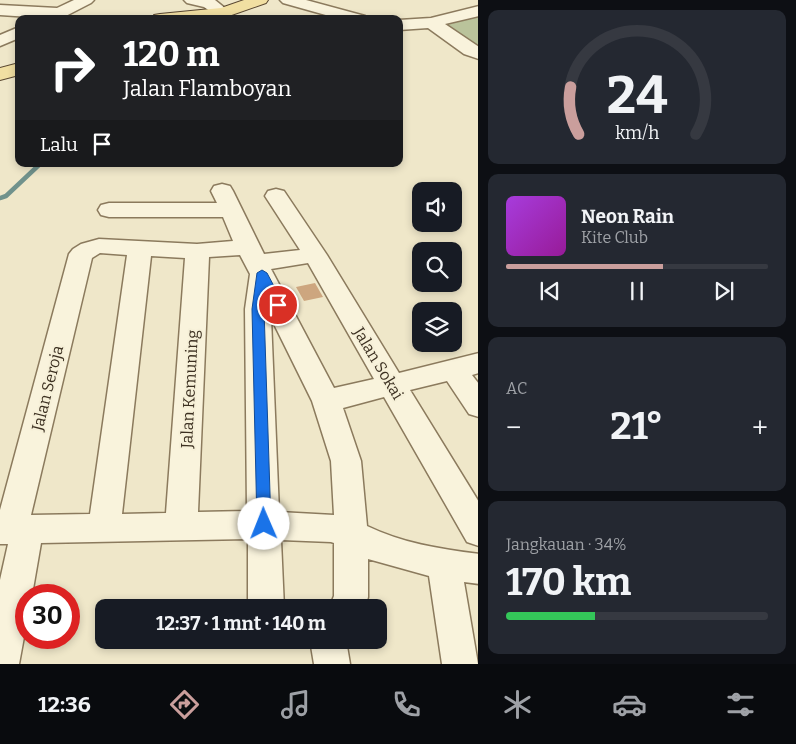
<!DOCTYPE html>
<html lang="id">
<head>
<meta charset="utf-8">
<style>
  body { margin:0; font-family:Bitter,serif; background:#242831; color:#f1f3f6; height:100vh; display:flex; flex-direction:column; font-size:19px; white-space:nowrap }
  * { box-sizing:border-box; margin:0 }
  p { font-size:16px; color:#9ea1a6 }
  .icon { flex:none; width:28px; height:28px; fill:none; stroke:currentColor; stroke-width:2; stroke-linecap:round; stroke-linejoin:round }
  .map { position:relative; flex:1; overflow:hidden }
  .side { display:flex; flex-direction:column; gap:10px; padding:10px; background:#0d0f14; width:318px }
  .side>* { flex:none }
  .banner { position:absolute; left:15px; top:15px; width:388px; height:152px; border-radius:10px; box-shadow:0 2px 8px #0003; background:#202124; color:#fff; overflow:hidden }
  .fabs { position:absolute; left:412px; top:182px; display:grid; gap:10px }
  .fabs a { display:grid; place-items:center; width:50px; height:50px; border-radius:10px; background:#171b24; box-shadow:0 2px 8px #0003; font-size:25px }
  .speed { position:absolute; left:15px; top:584px; display:flex; gap:10px; font-size:25px; font-weight:700; text-align:center }
  .speed>* { display:grid; place-content:center; width:65px; height:65px; border-radius:50%; background:#171b24; box-shadow:0 2px 8px #0003; line-height:1 }
  .speed .limit { border:8px solid #d22; background:#fff; color:#111 }
  .pin { position:absolute; display:grid; place-items:center; width:42px; height:42px; color:#fff; margin:-21px; border:2px solid #fff; border-radius:50%; box-shadow:0 1px 5px #0007 }
  .me { position:absolute; width:55px; margin:-28px; rotate:359deg; stroke-linejoin:round; filter:drop-shadow(0 0 4px #0008) }
  .turn { display:flex; align-items:center; gap:18px; height:105px; padding:0 25px; font-size:22px }
  .turn .icon { width:65px; height:65px; stroke-width:2.5 }
  .turn b { display:block; font-size:35px; line-height:42px }
  .then { display:flex; align-items:center; height:48px; padding:0 25px; background:#0003; gap:10px; font-size:19px }
  .big { font-size:38px; font-weight:700; line-height:1.1 }
  .side .widget { flex:1; display:flex; flex-direction:column; justify-content:center; gap:8px; min-width:0; padding:0 18px; border-radius:10px; background:#242831 }
  .side .dial { align-items:center; gap:0 }
  .dial svg { height:130px; overflow:visible; fill:none; stroke:#363941; stroke-width:7; stroke-linecap:round; text-anchor:middle }
  .dial text { fill:#f1f3f6; stroke:none }
  .song { display:flex; align-items:center; gap:15px }
  .cover { width:60px; height:60px; border-radius:8px; background:linear-gradient(135deg,hsl(280 70% 55%),hsl(300 70% 35%)) }
  .played { height:5px; border-radius:2px; background:linear-gradient(90deg,#ca9e9c 60%,#363941 60%) }
  .keys { display:flex; justify-content:space-around; direction:ltr }
  .heat { display:flex; justify-content:space-between; align-items:center; font-size:28px; direction:ltr }
  .charge { height:8px; border-radius:4px; background:linear-gradient(90deg,#34c759 34%,#363941 0) }
  .trip { position:absolute; left:95px; top:599px; width:292px; height:50px; border-radius:10px; background:#171b24; box-shadow:0 2px 8px #0003; font-weight:700; line-height:50px; text-align:center }
  .dock { display:flex; height:80px; justify-content:space-around; align-items:center; background:#090b0e; color:#9ea1a6 }
  .dock .icon { width:35px; height:35px }
  .dock .selected { color:#ca9e9c }
  .dock b { font-size:22px; color:#f1f3f6 }
  main { display:flex; flex:1; min-height:0 }
  .map>svg:first-child { display:block }
</style>
</head>
<body>
<main>
<div class="map">
<svg width="479" height="664" viewBox="0 0 479 664">
  <rect width="100%" height="100%" fill="#efe7c9"/>
  <!-- cemetery -->
  <path fill="#bac39b" d="M478,13V51L440,23Z"/>
  <g fill="none" stroke-linecap="round" stroke-linejoin="round">
    <!-- stream -->
    <path stroke="#70928c" stroke-width="4.5" d="M0,198L6,196L40,164"/>
  </g>
  <!-- building -->
  <path fill="#cda67f" d="M315,283L323,297L304,301L296,287Z"/>
  <g fill="none" stroke-linecap="round" stroke-linejoin="round">
    <!-- minor casing -->
    <g stroke="#8b7a5d" stroke-width="3">
      <g id="minor">
        <path d="M74,0H94L91,3L60,19L0,15V5L57,8Z"/>
        <path d="M184,0H215L231,13L229,16H217L204,7L187,3Z"/>
        <path d="M280,0H306L365,16L367,19H340L283,3Z"/>
        <path d="M479,6V16L445,24L479,47V59L464,54L428,28L399,30V20L431,18Z"/>
        <path d="M19,27V38L0,46V35Z"/>
        <path d="M222,184L230,186L233,191L264,254L300,250L265,196L268,191L276,189L284,191L327,255L399,373L479,353V373L472,375L479,384V417L469,414L447,381L410,390L479,502V546L467,542L384,397L343,408L361,461L367,526C402,543 440,549 479,554V584L464,582L478,664H442L429,576L368,559V597L365,608H329L334,596V543L331,542L281,540L284,608H248V539L41,543L32,595H26V626L19,664H0V580L8,544H0V510L69,254L73,249L81,244L99,239L197,244L233,241L223,217H109L101,215L98,210L101,205L109,203H217L211,191L214,186ZM100,253L127,255L90,514L31,515L92,258ZM240,255L250,274L245,309L247,511L198,512L209,257ZM151,256L185,258L166,513L122,514ZM308,263L374,379L334,388L271,269ZM271,318L312,401L331,461L334,515L279,512Z"/>
        <path d="M310,640H346L350,664H314Z"/>
      </g>
    </g>
    <!-- major casing -->
    <g stroke="#594731" stroke-width="2">
      <g id="major">
        <path d="M244,0H268L266,3L223,18L152,19L154,15L160,14L221,8Z"/>
        <path d="M19,63V75L0,80V68Z"/>
      </g>
    </g>
    <!-- minor -->
    <use href="#minor" fill="#f9f3dc" fill-rule="evenodd"/>
    <!-- major -->
    <use href="#major" fill="#f1dfa2" fill-rule="evenodd"/>
  </g>
  <!-- route -->
  <path fill="#1a73e8" stroke="#114b97" d="M262,270L267,273L284,305L278,309L274,308L265,291L264,309L271,524L269,529L264,531L259,529L257,524L252,309L257,273Z"/>
  <g text-anchor="middle" stroke-width="4" stroke-linejoin="round" paint-order="stroke">
    <!-- street labels -->
    <g font-size="16" fill="#3c3021" stroke="#f6f0d8">
      <text transform="translate(379 363) rotate(59)" y="6">Jalan Sokai</text>
      <text transform="translate(47 388) rotate(-76)" y="6">Jalan Seroja</text>
      <text transform="translate(189 389) rotate(-87)" y="6">Jalan Kemuning</text>
    </g>
  </g>
</svg>
<div class="fabs">
<a><svg class="icon" aria-label="sound" viewBox="0 0 24 24"><path d="M4 9h4l5-4v14l-5-4H4zM17 9q2 3 0 6"/></svg></a>
<a><svg class="icon" aria-label="search" viewBox="0 0 24 24"><circle cx="10" cy="10" r="6"/><path d="M15 15l6 6"/></svg></a>
<a><svg class="icon" aria-label="layers" viewBox="0 0 24 24"><path d="M12 4l9 5-9 5-9-5zM3 14l9 5 9-5"/></svg></a>
</div>
<div class="speed"><div class="limit">30</div></div>
<div class="pin" style="left:278px;top:305px;background:#d93025"><svg class="icon" aria-label="arrive" viewBox="0 0 24 24"><path d="M6 21V4h12l-3 4 3 4H6"/></svg></div>
<svg class="me" style="left:264px;top:524px" viewBox="-20 -20 40 40"><circle r="19" fill="#fff"/><path d="M0-13L10 11 0 6-10 11z" fill="#1a73e8"/></svg>
<div class="trip">12:37 · 1 mnt · 140 m</div>
<div class="banner">
<div class="turn"><svg class="icon" aria-label="right" viewBox="0 0 24 24"><path d="M7 20v-9h11M14 6l5 5-5 5"/></svg><div><b>120 m</b>Jalan Flamboyan</div></div>
<div class="then">Lalu<svg class="icon" aria-label="arrive" viewBox="0 0 24 24"><path d="M6 21V4h12l-3 4 3 4H6"/></svg></div>
</div>
</div>
<section class="side">
<div class="widget dial"><svg viewBox="0 0 100 80">
<path d="M14 69A42 42 0 1 1 86 69"/>
<path d="M14 69A42 42 0 0 1 9 40" stroke="#ca9e9c"/>
<text x="50" y="56" font-size="32" font-weight="700">24</text>
<text x="50" y="72" font-size="11">km/h</text>
</svg></div>
<div class="widget">
<div class="song"><i class="cover"></i><div><b>Neon Rain</b><p>Kite Club</p></div></div>
<div class="played"></div>
<div class="keys"><svg class="icon" aria-label="previous" viewBox="0 0 24 24"><path d="M18 5L8 12l10 7zM5 5v14"/></svg><svg class="icon" aria-label="pause" viewBox="0 0 24 24"><path d="M8 5v14M16 5v14"/></svg><svg class="icon" aria-label="next" viewBox="0 0 24 24"><path d="M6 5l10 7-10 7zM19 5v14"/></svg></div>
</div>
<div class="widget"><p>AC</p>
<div class="heat"><a>−</a><b class="big">21°</b><a>+</a></div>
</div>
<div class="widget"><p>Jangkauan · 34%</p><b class="big">170 km</b><div class="charge"></div></div>
</section>
</main>
<nav class="dock">
<b>12:36</b>
<svg class="icon selected" aria-label="directions" viewBox="0 0 24 24"><path d="M12 3l9 9-9 9-9-9zM9 14v-3h6M13 9l2 2-2 2"/></svg>
<svg class="icon" aria-label="music" viewBox="0 0 24 24"><path d="M9 18V5l10-2v13"/><circle cx="6" cy="18" r="3"/><circle cx="16" cy="16" r="3"/></svg>
<svg class="icon" aria-label="phone" viewBox="0 0 24 24"><path d="M5 4h4l2 5-3 2q2 4 5 5l2-3 5 2v4C11 20 4 13 5 4z"/></svg>
<svg class="icon" aria-label="climate" viewBox="0 0 24 24"><path d="M12 3v18M4 7l16 10M4 17L20 7"/></svg>
<svg class="icon" aria-label="car" viewBox="0 0 24 24"><path d="M5 17H2v-5l4-1 3-4h7l3 4 3 1v5h-3M9 17h6M6 11h13"/><circle cx="7" cy="17" r="2"/><circle cx="17" cy="17" r="2"/></svg>
<svg class="icon" aria-label="filters" viewBox="0 0 24 24"><path d="M4 7h16M4 17h16"/><circle cx="9" cy="7" r="2"/><circle cx="15" cy="17" r="2"/></svg>
</nav>
</body>
</html>
